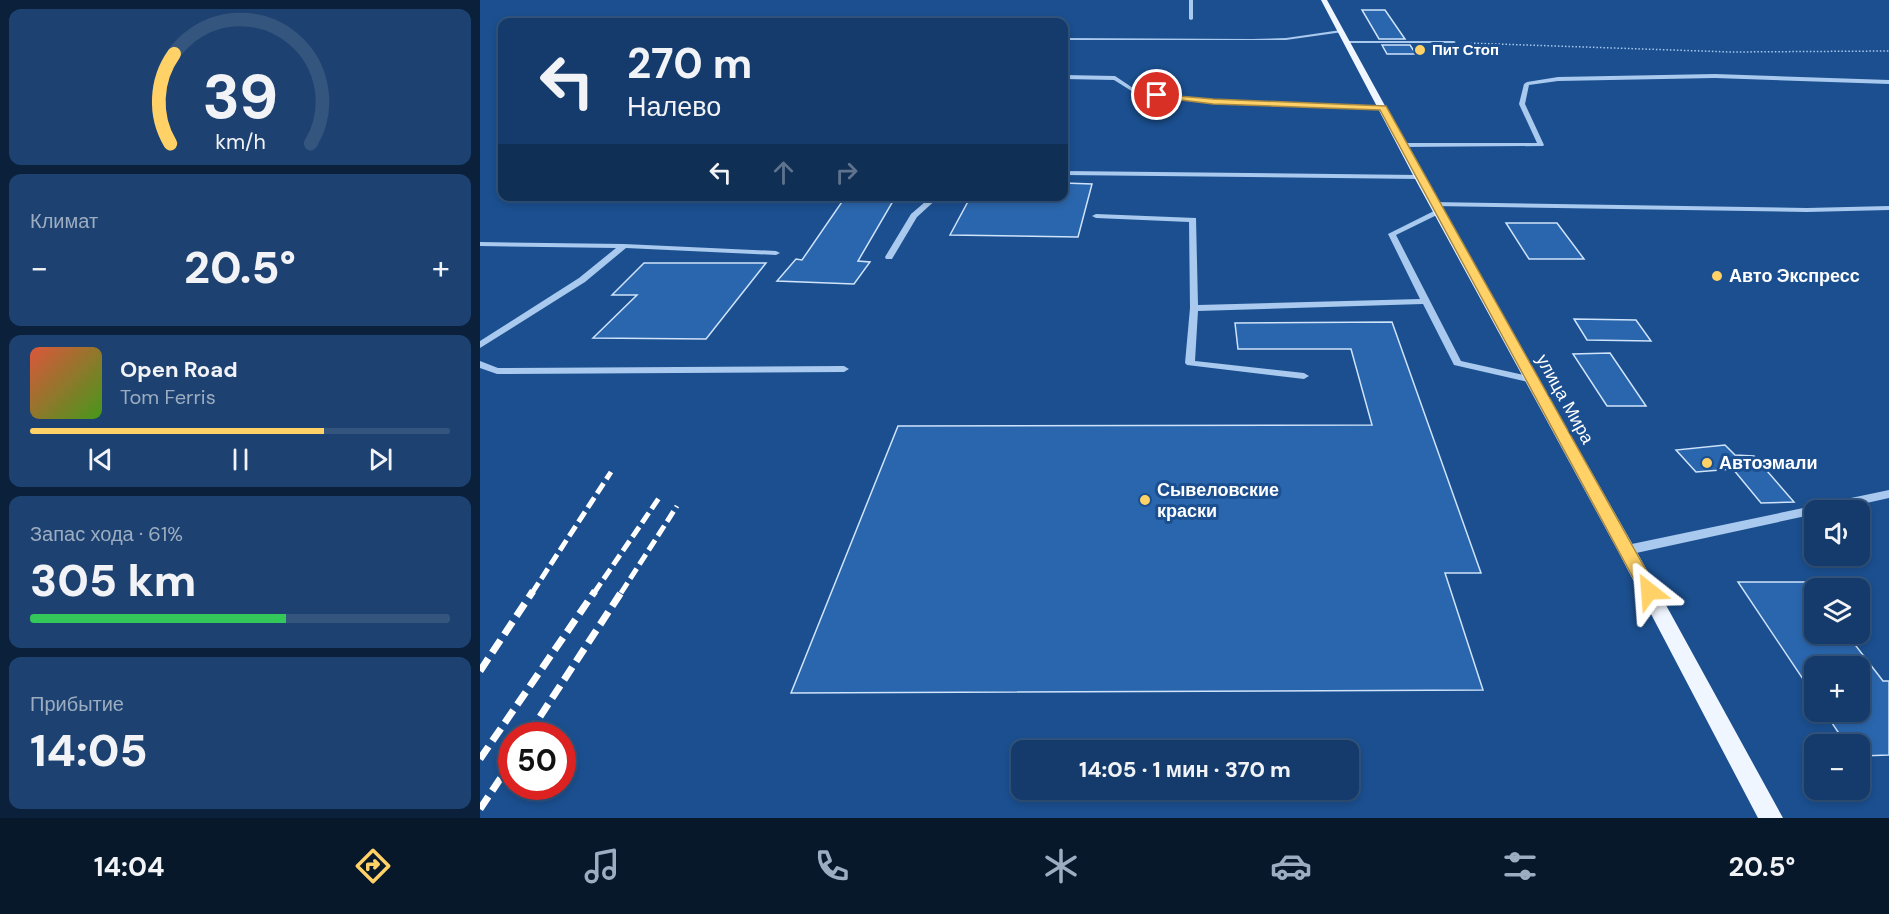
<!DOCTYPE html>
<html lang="ru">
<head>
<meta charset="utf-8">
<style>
  body { margin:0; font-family:"DM Sans",sans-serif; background:#1d4271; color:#f1f3f6; height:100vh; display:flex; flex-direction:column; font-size:22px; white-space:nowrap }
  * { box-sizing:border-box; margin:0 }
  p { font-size:20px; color:#9dadc1 }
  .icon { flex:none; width:33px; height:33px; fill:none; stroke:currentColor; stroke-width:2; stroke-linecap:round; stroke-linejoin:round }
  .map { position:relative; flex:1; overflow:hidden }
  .sheet { display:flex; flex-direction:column; gap:9px; padding:9px; background:#0b203b; width:480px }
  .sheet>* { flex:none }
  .banner { position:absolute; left:18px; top:18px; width:570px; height:183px; border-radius:12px; box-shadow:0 3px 9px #0003,0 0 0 2px #33557e; background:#143b6b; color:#f1f3f6; overflow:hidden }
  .fabs { position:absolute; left:1324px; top:500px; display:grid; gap:12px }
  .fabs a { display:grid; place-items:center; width:66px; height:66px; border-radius:12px; background:#143b6b; box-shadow:0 3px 9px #0003,0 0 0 2px #33557e; font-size:30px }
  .speed { position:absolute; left:18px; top:722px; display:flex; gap:12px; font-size:30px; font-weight:700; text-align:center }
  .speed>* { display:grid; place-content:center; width:78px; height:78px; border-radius:50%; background:#143b6b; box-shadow:0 3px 9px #0003,0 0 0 2px #33557e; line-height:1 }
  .speed .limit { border:9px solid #d22; background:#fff; color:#111 }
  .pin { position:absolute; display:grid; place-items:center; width:51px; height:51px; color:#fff; margin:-26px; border:3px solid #fff; border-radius:50%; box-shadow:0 2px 6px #0007 }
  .me { position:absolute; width:66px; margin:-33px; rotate:332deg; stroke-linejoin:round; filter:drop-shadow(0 0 4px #0008) }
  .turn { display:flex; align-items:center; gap:21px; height:126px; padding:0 30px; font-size:27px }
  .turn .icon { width:78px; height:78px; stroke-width:2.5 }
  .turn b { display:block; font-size:42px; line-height:51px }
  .lanes { display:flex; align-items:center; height:57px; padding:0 30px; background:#0003; justify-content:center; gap:30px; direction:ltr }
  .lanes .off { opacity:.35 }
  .big { font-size:45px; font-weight:800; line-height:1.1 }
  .sheet .widget { flex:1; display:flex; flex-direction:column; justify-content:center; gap:9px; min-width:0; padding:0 21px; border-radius:12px; background:#1d4271 }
  .sheet .dial { align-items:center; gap:0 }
  .dial svg { height:156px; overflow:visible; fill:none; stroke:#33557e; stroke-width:7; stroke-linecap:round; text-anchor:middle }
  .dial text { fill:#f1f3f6; stroke:none }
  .song { display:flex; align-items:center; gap:18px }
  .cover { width:72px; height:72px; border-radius:9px; background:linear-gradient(135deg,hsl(10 70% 55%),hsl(100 70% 35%)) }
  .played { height:6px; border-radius:3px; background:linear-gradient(90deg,#ffd166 70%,#33557e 70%) }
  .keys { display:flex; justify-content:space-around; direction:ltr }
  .heat { display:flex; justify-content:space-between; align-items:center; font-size:33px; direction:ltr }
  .charge { height:9px; border-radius:4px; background:linear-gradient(90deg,#34c759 61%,#33557e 0) }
  .trip { position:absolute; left:531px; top:740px; width:348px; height:60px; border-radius:12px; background:#143b6b; box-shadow:0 3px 9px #0003,0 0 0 2px #33557e; font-weight:800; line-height:60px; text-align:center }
  .tabs { display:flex; height:96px; justify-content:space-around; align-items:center; background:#08182b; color:#9dadc1 }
  .tabs .icon { width:42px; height:42px }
  .tabs .current { color:#ffd166 }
  .tabs b { font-size:27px; color:#f1f3f6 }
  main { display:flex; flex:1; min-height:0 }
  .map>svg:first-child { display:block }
</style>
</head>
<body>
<main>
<section class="sheet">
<div class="widget dial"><svg viewBox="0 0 100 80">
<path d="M14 69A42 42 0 1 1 86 69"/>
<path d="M14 69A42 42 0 0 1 16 23" stroke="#ffd166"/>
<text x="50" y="56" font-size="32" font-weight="700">39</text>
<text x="50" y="72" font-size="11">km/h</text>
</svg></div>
<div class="widget"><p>Климат</p>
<div class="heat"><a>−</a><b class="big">20.5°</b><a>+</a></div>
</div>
<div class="widget">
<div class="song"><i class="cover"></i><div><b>Open Road</b><p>Tom Ferris</p></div></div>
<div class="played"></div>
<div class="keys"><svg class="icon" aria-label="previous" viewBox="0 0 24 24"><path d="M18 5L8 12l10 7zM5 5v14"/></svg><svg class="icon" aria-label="pause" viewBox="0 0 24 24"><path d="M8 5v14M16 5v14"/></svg><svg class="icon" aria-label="next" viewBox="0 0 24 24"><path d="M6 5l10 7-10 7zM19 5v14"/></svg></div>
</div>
<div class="widget"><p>Запас хода · 61%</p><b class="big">305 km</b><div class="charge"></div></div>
<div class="widget"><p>Прибытие</p><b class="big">14:05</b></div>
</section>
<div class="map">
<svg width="1409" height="818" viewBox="0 0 1409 818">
  <rect width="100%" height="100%" fill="#1b4f8f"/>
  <!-- building -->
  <g fill="#2a66ad" stroke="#cfe3fa" stroke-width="1.5">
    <path d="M882,10H905L925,39H899Z"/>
    <path d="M902,45H930L936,54H907Z"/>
    <path d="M584,183L612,184L598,237L470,235L491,196H584Z"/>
    <path d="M366,196H416L378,261L390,262L374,284L297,281L316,259L322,260Z"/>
    <path d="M1026,223H1077L1104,259H1049Z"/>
    <path d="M164,263H286L226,339L113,338L157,295H132Z"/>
    <path d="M1094,319L1156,320L1171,341L1107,340Z"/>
    <path d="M912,322L1001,573H965L1003,690L311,693L418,426L892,425L871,349H758L755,323Z"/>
    <path d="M1130,353L1166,406H1127L1093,354Z"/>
    <path d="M1245,445L1255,455L1274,456L1314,502L1281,503L1253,469L1216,472L1196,450Z"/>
    <path d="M1258,582H1328L1335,591V633H1366L1403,681H1409V755L1380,756V744H1366L1344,711H1380V666H1335V697Z"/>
  </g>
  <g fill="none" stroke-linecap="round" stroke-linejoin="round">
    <!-- path -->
    <path stroke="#a9c9ee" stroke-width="1.5" stroke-dasharray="1.5 2" stroke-linecap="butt" d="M987,43L1251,52L1409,51"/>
    <!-- minor -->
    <g fill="#a9c9ee" fill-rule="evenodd">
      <path d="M709,0H713V19L711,20L709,19Z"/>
      <path d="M861,30L863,32L806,40H584V38L772,39L806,38Z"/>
      <path d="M867,41H974L976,42L974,43H865Z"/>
      <path d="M1235,74L1409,80V84L1235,78L1078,81L1049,85L1045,104L1064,145L1063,146L922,147L919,145L922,143H1057L1039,104L1044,84L1047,82L1078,77Z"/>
      <path d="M584,75L635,76L659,92L733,100L903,106L906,108L903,110L733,104L658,95L634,80L584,79Z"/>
      <path d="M584,171L939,175L942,177L939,179L584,175Z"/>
      <path d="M452,196H460L437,217L412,259H406L405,257L431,214Z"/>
      <path d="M951,202L1327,208L1409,206V210L1327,212L954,206H951Z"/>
      <path d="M958,209H961V213L916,235L981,361L1057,378L1058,380L1057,382L1053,383L974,365L943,304L718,311L715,361L824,373L829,376L824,379L707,365L705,363L710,308L709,222L616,218L612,216L616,214L716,218L718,305L940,299L908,234Z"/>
      <path d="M0,242L144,244L296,251L300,253L296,255L146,248L105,282L0,348V341L99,278L136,248L0,246Z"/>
      <path d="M0,361L18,368L364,366L369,369L364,372L17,374L0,368Z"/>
      <path d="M1409,490V498L1355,510H1335V514L1147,555L1143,553L1141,550L1143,547L1147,545Z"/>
    </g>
    <!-- major -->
    <path fill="#f0f6ff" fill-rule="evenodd" d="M841,0H847L944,177L1153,545L1303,818H1278L1139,553L934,177Z"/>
    <!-- rail-far1 -->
    <g stroke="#fff" stroke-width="5" stroke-dasharray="12 5" stroke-linecap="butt">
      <path d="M52,593L131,472"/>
      <path d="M114,593L179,498"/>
      <path d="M141,593L197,506"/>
    </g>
    <!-- rail -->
    <g stroke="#fff" stroke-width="7" stroke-dasharray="15 7" stroke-linecap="butt">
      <path d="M0,671L53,591"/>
      <path d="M48,735L142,591"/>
      <path d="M0,759L115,591"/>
      <path d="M0,809L32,761"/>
    </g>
  </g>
  <!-- route -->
  <path fill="#ffd166" stroke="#a68842" stroke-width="1.5" d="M675,94L733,99L906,106L1175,586L1178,591L1175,596L1169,598L1163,596L900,110L733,104L677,97Z"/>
  <!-- markers -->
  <g fill="#ffd166" stroke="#1b4f8f" stroke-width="2">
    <circle cx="940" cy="50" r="6"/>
    <circle cx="1237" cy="276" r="6"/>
    <circle cx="1227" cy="463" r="6"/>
    <circle cx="665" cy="500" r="6"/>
  </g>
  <g text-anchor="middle" stroke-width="6" stroke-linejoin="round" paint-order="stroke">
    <!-- far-poi labels -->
    <g font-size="15" font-weight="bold" fill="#fff" stroke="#1b4f8f" text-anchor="start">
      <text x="952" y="55">Пит Стоп</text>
    </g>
    <!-- poi labels -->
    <g font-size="18" font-weight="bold" fill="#fff" stroke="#1b4f8f" text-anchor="start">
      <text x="1249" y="282">Авто Экспресс</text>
      <text x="1239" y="469">Автоэмали</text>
      <text x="677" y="496">Сывеловские<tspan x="677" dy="21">краски</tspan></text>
    </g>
    <!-- street labels -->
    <g font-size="18" fill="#fff" stroke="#1b4f8f">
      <text transform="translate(1085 399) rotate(61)" y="6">улица Мира</text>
    </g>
  </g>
</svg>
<div class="fabs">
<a><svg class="icon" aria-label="sound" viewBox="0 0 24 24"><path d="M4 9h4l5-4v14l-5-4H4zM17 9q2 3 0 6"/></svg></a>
<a><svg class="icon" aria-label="layers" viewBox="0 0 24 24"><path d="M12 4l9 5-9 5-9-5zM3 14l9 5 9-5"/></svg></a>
<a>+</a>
<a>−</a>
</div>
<div class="speed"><div class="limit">50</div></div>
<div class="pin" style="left:677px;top:95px;background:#d93025"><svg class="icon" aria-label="arrive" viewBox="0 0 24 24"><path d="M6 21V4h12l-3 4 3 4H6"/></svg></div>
<svg class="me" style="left:1169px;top:591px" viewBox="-20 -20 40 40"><path d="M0-17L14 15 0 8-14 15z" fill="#ffd166" stroke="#fff" stroke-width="4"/></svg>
<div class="trip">14:05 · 1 мин · 370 m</div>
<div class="banner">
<div class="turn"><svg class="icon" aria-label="left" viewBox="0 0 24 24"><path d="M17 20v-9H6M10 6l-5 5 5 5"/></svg><div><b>270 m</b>Налево</div></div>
<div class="lanes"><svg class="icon" aria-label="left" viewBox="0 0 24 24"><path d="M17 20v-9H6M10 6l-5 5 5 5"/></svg><svg class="icon off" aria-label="ahead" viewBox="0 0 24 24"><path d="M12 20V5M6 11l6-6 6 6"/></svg><svg class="icon off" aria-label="right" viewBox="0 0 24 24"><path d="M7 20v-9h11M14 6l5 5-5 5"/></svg></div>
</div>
</div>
</main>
<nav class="tabs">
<b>14:04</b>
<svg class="icon current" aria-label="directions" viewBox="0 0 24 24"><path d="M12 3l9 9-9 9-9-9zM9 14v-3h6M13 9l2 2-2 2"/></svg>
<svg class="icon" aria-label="music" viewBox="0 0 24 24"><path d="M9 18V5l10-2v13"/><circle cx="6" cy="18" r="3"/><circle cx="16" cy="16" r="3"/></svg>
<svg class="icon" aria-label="phone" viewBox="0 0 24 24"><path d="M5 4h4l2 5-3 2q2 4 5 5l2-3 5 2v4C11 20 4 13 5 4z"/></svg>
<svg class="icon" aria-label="climate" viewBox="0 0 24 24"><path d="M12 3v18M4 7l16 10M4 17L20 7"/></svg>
<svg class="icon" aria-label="car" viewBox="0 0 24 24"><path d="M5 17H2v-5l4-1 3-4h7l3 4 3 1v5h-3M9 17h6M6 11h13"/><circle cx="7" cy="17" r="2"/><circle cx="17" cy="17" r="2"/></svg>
<svg class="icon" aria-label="filters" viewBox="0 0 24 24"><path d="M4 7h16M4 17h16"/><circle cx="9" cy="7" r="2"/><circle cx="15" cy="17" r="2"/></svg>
<b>20.5°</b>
</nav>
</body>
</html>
